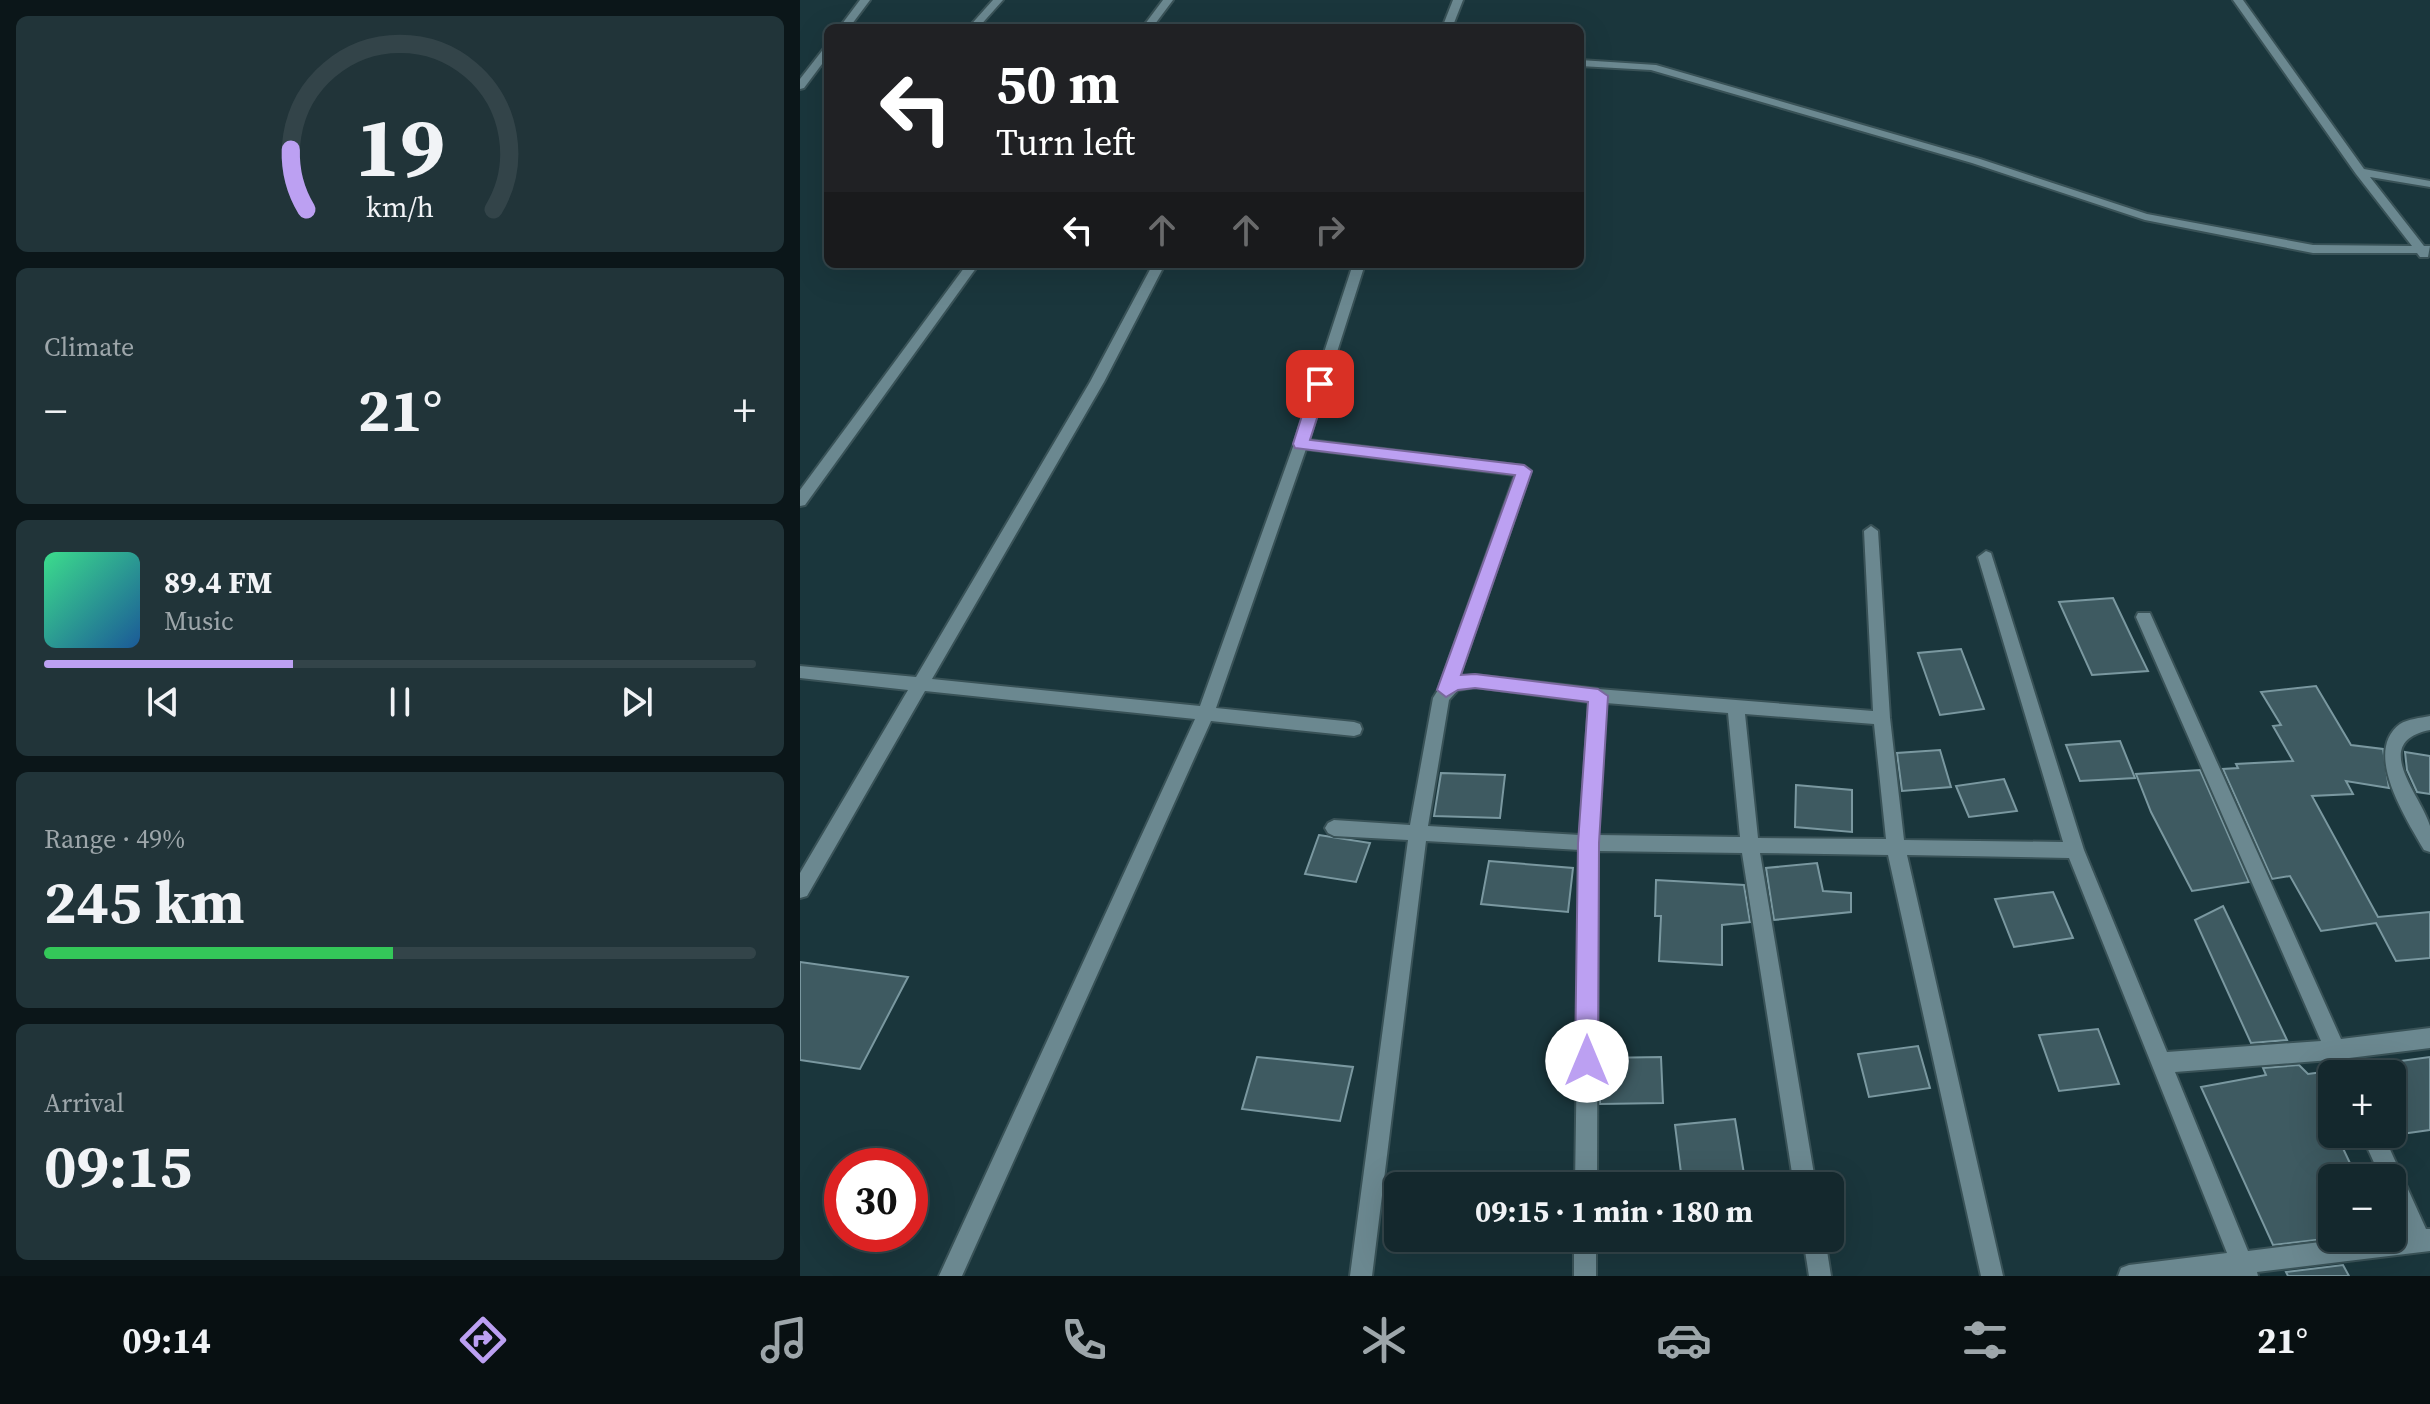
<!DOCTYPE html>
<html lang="en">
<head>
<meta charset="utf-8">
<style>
  body { margin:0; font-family:"Source Serif 4",serif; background:#213439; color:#f1f3f6; height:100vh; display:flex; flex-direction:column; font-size:30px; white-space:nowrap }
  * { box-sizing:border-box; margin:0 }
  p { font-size:26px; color:#9da6aa }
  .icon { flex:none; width:44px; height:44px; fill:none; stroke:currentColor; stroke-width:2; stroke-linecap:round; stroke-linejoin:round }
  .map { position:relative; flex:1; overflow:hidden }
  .sheet { display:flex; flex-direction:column; gap:16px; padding:16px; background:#0b1619; width:800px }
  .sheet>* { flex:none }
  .guide { position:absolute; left:24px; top:24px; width:760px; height:244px; border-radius:12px; box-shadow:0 8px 32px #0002,0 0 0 2px #334449; background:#202124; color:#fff; overflow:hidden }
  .buttons { position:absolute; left:1518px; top:1060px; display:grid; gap:16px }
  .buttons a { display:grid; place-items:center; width:88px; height:88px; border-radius:12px; background:#14282d; box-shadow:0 8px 32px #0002,0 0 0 2px #334449; font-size:40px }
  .speed { position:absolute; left:24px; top:1148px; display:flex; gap:16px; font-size:40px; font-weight:700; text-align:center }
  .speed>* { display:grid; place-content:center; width:104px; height:104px; border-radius:50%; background:#14282d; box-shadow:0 8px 32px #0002,0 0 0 2px #334449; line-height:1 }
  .speed .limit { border:12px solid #d22; background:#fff; color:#111 }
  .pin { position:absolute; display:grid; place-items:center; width:68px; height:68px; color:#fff; margin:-34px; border-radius:16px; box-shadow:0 4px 12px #0006 }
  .me { position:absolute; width:88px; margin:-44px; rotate:0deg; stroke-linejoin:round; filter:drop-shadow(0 0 6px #0008) }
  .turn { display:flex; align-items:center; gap:28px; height:168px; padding:0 40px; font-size:36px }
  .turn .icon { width:104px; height:104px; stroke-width:2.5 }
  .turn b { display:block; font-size:56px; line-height:68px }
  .lanes { display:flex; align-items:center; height:76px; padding:0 40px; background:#0003; justify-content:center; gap:40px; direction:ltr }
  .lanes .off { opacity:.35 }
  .big { font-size:60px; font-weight:700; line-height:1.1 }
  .sheet .widget { flex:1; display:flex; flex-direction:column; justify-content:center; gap:12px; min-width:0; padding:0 28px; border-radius:12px; background:#213439 }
  .sheet .dial { align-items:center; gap:0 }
  .dial svg { height:208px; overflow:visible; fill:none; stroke:#334449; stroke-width:7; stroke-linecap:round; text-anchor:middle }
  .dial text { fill:#f1f3f6; stroke:none }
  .song { display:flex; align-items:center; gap:24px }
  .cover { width:96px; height:96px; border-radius:12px; background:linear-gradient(135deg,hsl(150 70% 55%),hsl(210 70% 35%)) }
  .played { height:8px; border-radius:4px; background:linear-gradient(90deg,#bca0f2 35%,#334449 35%) }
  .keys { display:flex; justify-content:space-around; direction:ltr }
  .heat { display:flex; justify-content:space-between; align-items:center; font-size:44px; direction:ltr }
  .charge { height:12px; border-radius:6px; background:linear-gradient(90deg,#34c759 49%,#334449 0) }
  .trip { position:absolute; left:584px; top:1172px; width:460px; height:80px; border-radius:12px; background:#14282d; box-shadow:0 8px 32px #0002,0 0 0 2px #334449; font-weight:700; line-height:80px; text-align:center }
  .menu { display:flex; height:128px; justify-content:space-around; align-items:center; background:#081012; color:#9da6aa }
  .menu .icon { width:56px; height:56px }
  .menu .on { color:#bca0f2 }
  .menu b { font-size:36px; color:#f1f3f6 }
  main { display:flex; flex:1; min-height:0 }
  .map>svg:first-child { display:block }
</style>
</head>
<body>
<main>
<section class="sheet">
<div class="widget dial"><svg viewBox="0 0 100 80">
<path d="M14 69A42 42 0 1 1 86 69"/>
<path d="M14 69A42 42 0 0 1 8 46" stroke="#bca0f2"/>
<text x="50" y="56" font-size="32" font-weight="700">19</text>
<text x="50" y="72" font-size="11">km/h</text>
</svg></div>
<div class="widget"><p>Climate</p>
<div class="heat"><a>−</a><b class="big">21°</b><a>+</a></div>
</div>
<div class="widget">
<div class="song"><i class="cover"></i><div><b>89.4 FM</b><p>Music</p></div></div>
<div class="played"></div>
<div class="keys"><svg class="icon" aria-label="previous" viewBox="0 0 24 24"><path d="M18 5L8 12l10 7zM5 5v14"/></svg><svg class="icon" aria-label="pause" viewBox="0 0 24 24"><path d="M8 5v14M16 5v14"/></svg><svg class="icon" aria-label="next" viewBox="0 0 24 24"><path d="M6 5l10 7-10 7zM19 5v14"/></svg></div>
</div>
<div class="widget"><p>Range · 49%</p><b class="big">245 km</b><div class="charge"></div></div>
<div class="widget"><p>Arrival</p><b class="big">09:15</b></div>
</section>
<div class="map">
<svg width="1630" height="1276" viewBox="0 0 1630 1276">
  <rect width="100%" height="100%" fill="#1a363c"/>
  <!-- building -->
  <g fill="#3e5a61" stroke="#7a98a0" stroke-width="2">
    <path d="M1313,598L1332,638L1348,671L1292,675L1259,602Z"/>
    <path d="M1161,649L1184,709L1140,715L1118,653Z"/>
    <path d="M1516,686L1551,745L1583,749L1589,788L1546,781L1553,794L1512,796L1578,917L1630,912V958L1596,961L1576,923L1521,931L1490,876L1472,879L1423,769L1438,768L1436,764L1493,761L1473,726L1481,725L1461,692Z"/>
    <path d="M1320,741L1335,778L1280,781L1266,745Z"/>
    <path d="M1140,750L1151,787L1102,791L1097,753Z"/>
    <path d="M1605,752L1630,756V794L1617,792L1607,770Z"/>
    <path d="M1400,770L1449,882L1392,891L1351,812L1336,774Z"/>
    <path d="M641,773L705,775L700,818L634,816Z"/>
    <path d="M1204,779L1217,811L1169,817L1156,786Z"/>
    <path d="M996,785L1052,790V832L995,827Z"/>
    <path d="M519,835L570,843L556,882L505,874Z"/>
    <path d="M689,861L773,868L768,912L681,904Z"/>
    <path d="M1017,863L1023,891L1051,893V912L974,920L966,868Z"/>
    <path d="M856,880L944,885L950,922L922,925V965L859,961L861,916H855Z"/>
    <path d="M1253,892L1273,938L1214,947L1195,899Z"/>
    <path d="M1423,906L1487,1040L1451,1043L1395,920Z"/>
    <path d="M0,962L108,977L60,1069L0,1060Z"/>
    <path d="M1298,1029L1319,1084L1259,1091L1239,1035Z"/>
    <path d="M1118,1046L1130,1088L1069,1097L1058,1054Z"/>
    <path d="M457,1057L553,1067L540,1121L442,1109Z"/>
    <path d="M861,1057L863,1103L800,1104V1058Z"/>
    <path d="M1630,1057V1130L1587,1136L1592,1134V1074H1559L1556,1067Z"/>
    <path d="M1499,1065L1508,1074L1531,1071L1532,1134H1558L1560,1139L1540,1142L1557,1178H1532V1238L1473,1245L1401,1087L1466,1075L1463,1068Z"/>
    <path d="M935,1119L944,1174L955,1172L957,1186H879V1181H882L875,1125Z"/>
    <path d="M1543,1265L1549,1276H1488L1486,1272Z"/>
  </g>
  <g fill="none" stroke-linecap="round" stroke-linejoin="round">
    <!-- minor casing -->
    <g stroke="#395257" stroke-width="4">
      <g id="minor">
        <path d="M60,0H70L49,28H39Z"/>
        <path d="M193,0H203L178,28H168Z"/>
        <path d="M363,0H373L352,28H342Z"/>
        <path d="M653,0H663L652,28H642Z"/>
        <path d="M1433,0H1443L1564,169L1630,181V187L1570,177L1624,246H1630L1628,257H1620L1617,253H1513L1345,220L1172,163L851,70L780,66V60L856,65L1180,159L1347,214L1513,245L1612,246L1556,174Z"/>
        <path d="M28,46V56L4,88L0,89V79L25,47Z"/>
        <path d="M167,264H179L5,505L0,506V490Z"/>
        <path d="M353,264H365L304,382L132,679L400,706L494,444L553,264H565L509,440L724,466L731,471L659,677L675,675L798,689L1073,711L1064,531L1071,526L1078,531L1090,718L1104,840L1263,842L1178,557L1186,551L1191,553L1284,850L1367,1052L1521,1041L1336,617L1338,613H1350L1541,1039L1630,1028V1048L1549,1058L1556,1074H1536L1530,1060L1375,1072L1448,1251L1553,1238H1592V1233L1604,1232L1592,1203V1178H1581L1561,1134H1583L1626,1229H1630V1251L1457,1272L1458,1276H1318L1321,1268L1329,1265L1427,1253L1269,858L1107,855L1203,1276H1181L1088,855L960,853L1016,1186H994L942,853L798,851L797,1186H775L780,850L626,841L572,1276H550L608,840L534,836L528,833L525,828L528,823L534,820L610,825L633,698L638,690L715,475L506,449L416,708L554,722L560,724L562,729L560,734L554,736L411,721L162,1276H139L395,719L125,691L7,896L0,898V873L108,690L0,678V666L116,677L290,382ZM675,687L789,702L780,835L628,826L649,700L658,690ZM806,703L928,713L940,837L798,835ZM945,714L1074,724L1086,839L958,838Z"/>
        <path d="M1630,716V730C1569,742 1621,795 1630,826C1630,834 1630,844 1630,852L1624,850C1607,820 1562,752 1600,724C1608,719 1620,718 1630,716Z"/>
        <rect x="774" y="1238" width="22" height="38"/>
        <path d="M1003,1238H1025L1031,1276H1009Z"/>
      </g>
    </g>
    <!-- minor -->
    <use href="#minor" fill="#6b8890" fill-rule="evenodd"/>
  </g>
  <!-- route -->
  <path fill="#bca0f2" stroke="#7a689d" stroke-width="2" d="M520,379L528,384L510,440L724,465L732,471L661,675L675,674L798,689L808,696L799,843L798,1061L795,1069L787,1073L779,1069L775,1061L778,843L788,702L675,688L658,690L646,697L637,690L715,475L495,448L493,444L512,384Z"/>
</svg>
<div class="buttons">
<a>+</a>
<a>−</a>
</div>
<div class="speed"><div class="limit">30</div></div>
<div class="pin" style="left:520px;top:384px;background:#d93025"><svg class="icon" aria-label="arrive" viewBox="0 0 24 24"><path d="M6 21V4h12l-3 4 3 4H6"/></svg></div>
<svg class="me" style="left:787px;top:1061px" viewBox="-20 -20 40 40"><circle r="19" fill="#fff"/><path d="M0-13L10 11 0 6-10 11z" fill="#bca0f2"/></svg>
<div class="trip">09:15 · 1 min · 180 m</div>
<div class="guide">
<div class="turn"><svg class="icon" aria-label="left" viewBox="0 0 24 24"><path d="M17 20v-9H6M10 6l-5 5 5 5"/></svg><div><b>50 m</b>Turn left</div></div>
<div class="lanes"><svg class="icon" aria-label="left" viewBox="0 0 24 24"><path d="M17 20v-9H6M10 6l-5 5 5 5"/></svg><svg class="icon off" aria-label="ahead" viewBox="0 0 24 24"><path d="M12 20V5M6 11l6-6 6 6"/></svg><svg class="icon off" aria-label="ahead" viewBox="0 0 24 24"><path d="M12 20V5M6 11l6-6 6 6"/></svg><svg class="icon off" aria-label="right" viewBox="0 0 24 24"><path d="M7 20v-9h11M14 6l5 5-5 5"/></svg></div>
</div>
</div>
</main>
<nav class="menu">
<b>09:14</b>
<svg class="icon on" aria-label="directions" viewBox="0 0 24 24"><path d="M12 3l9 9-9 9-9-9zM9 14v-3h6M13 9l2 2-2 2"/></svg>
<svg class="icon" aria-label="music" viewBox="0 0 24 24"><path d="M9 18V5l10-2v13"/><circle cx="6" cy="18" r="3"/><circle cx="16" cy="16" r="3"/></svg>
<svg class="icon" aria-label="phone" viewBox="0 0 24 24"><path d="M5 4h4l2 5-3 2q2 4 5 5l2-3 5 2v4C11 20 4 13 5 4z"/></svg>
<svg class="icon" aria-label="climate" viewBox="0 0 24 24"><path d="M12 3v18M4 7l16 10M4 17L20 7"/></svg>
<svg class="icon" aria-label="car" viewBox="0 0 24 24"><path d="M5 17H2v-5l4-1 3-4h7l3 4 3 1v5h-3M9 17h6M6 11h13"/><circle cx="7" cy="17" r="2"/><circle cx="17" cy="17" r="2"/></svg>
<svg class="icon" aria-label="filters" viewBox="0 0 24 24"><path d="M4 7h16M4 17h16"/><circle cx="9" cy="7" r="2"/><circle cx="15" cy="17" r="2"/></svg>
<b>21°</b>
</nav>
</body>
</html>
